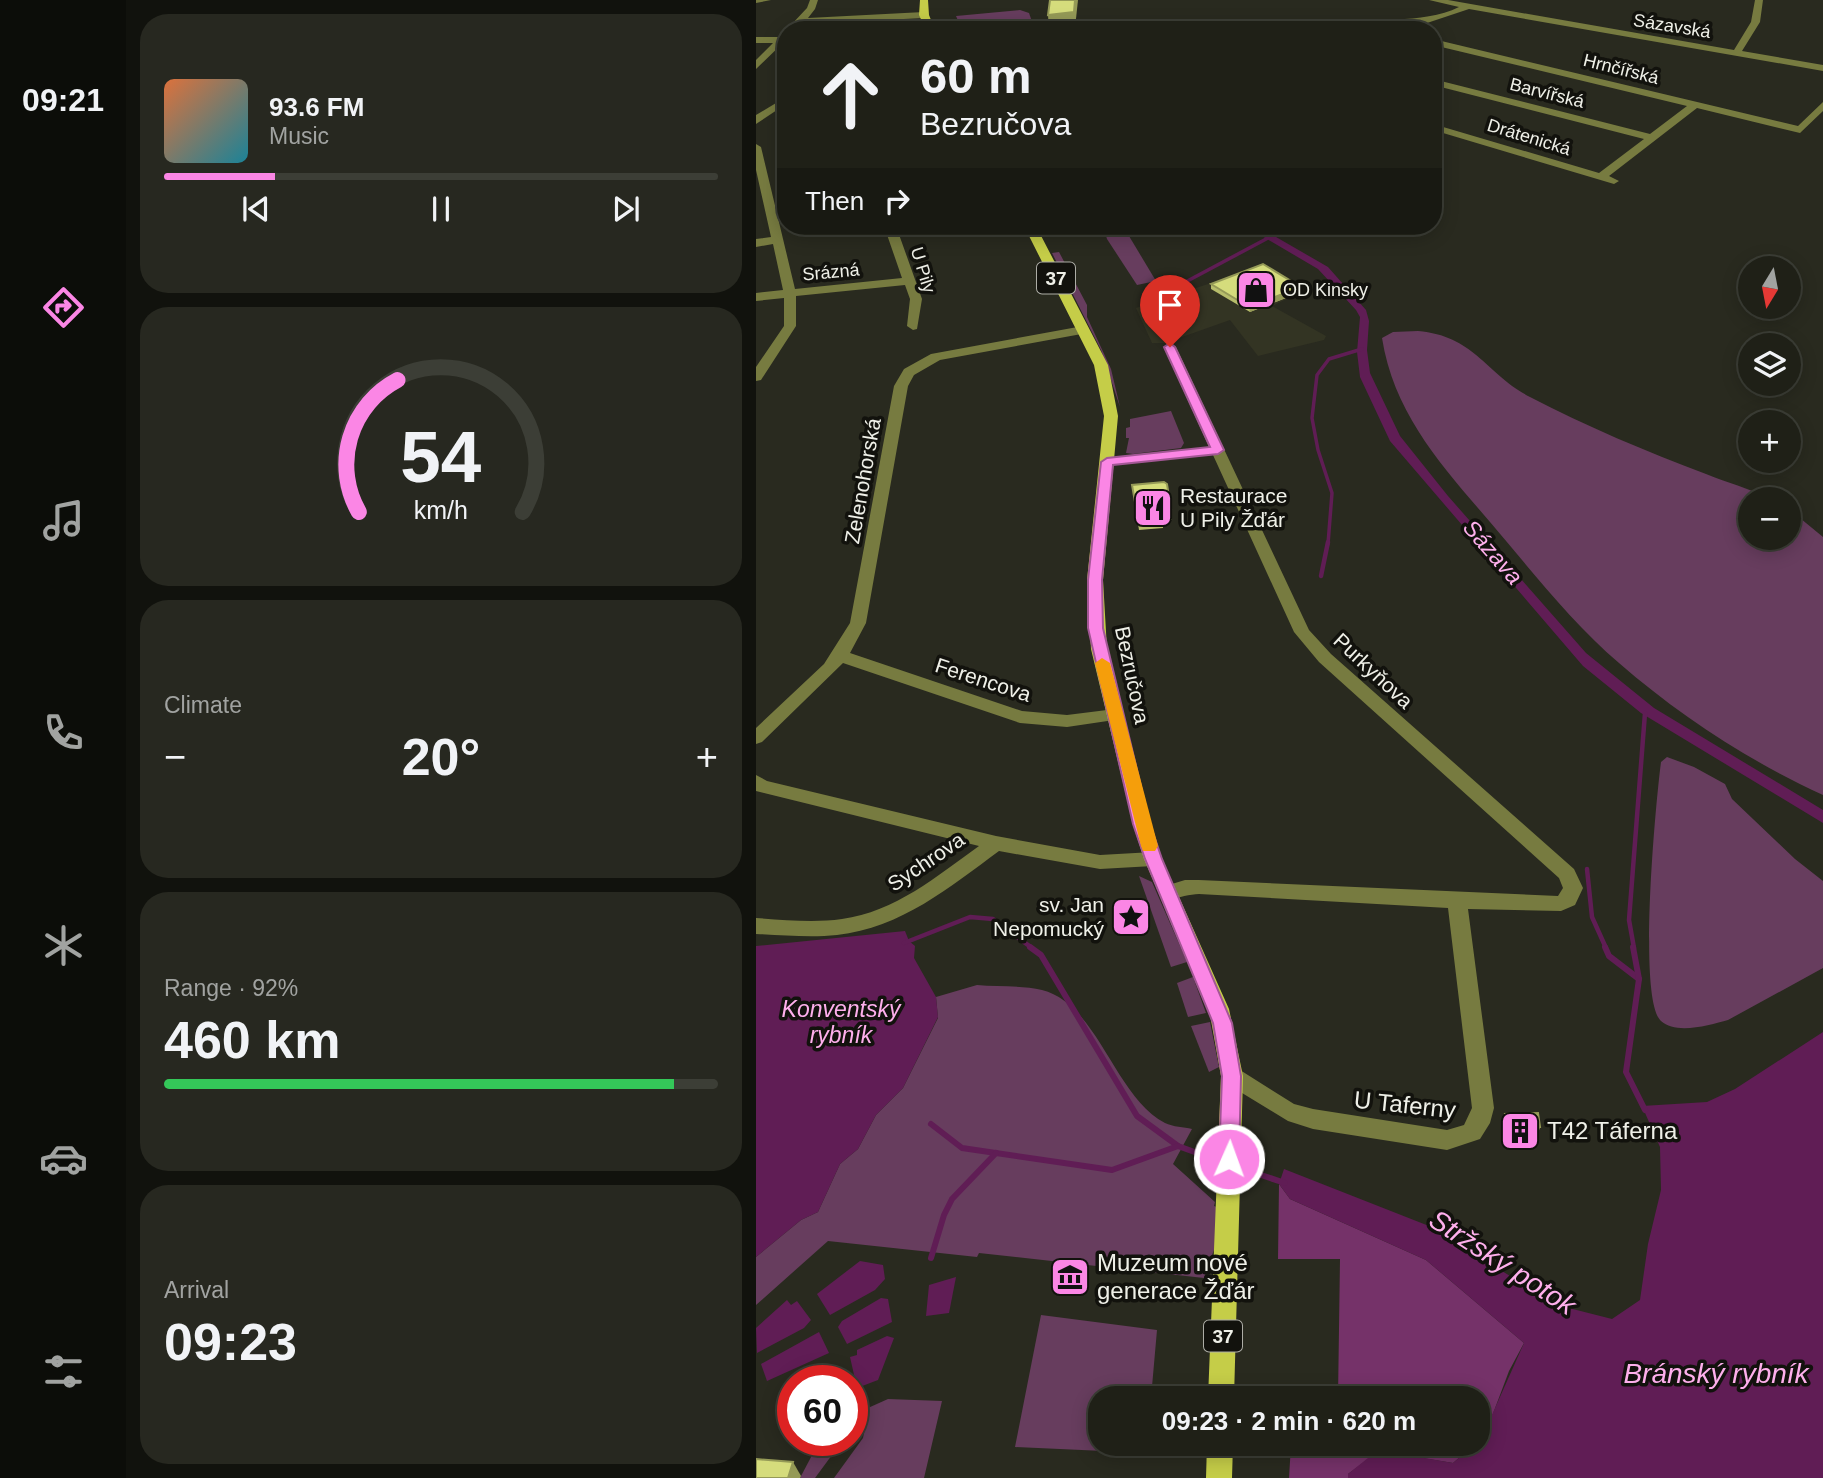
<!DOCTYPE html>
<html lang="en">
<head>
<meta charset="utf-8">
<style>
  body { margin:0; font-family:Arial,sans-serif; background:#272820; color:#f1f3f6; height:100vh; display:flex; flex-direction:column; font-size:26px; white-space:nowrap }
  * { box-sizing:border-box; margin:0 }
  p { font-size:23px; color:#a1a3a1 }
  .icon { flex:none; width:38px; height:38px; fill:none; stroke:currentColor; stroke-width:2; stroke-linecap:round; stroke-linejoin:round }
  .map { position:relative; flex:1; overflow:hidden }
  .drawer { display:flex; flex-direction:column; gap:14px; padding:14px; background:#11120d; width:630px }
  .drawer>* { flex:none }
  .guide { position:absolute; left:21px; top:21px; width:665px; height:214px; border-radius:28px; box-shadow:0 4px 18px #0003,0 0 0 2px #3c3e36; background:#1f2017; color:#f1f3f6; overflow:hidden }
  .needle { width:46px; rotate:190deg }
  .fabs { position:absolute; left:982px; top:256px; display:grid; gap:14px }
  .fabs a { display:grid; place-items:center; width:63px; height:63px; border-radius:50%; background:#1f2017; box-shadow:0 4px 18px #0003,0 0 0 2px #3c3e36; font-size:35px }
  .speed { position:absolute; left:21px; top:1365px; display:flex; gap:14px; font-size:35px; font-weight:700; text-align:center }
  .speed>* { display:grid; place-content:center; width:91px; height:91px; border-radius:50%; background:#1f2017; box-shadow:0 4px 18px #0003,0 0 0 2px #3c3e36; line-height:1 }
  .speed .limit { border:10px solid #d22; background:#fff; color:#111 }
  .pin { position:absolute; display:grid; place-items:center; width:60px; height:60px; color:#fff; margin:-72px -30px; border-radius:50% 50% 50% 0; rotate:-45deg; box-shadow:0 0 7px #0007 }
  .pin .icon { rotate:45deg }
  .me { position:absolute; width:77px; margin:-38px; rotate:2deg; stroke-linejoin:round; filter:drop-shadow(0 0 5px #0008) }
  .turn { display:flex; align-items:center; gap:24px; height:147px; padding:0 28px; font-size:32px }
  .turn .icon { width:91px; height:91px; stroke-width:2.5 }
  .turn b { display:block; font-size:49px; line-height:60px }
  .then { display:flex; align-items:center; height:66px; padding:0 28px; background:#0003; gap:14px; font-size:26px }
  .big { font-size:52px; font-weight:700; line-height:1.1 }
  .drawer .widget { flex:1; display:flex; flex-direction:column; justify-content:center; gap:10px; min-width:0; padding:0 24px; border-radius:28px; background:#272820 }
  .drawer .dial { align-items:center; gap:0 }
  .dial svg { height:182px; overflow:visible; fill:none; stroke:#3c3e36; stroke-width:7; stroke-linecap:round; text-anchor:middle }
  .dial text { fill:#f1f3f6; stroke:none }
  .song { display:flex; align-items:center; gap:21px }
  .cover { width:84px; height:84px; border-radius:10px; background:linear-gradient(135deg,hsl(20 70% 55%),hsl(190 70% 35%)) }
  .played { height:7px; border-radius:4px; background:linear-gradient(90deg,#fb86e5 20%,#3c3e36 20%) }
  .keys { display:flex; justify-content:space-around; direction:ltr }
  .heat { display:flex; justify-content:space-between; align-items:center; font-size:38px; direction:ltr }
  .charge { height:10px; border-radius:5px; background:linear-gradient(90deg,#34c759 92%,#3c3e36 0) }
  .trip { position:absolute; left:332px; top:1386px; width:402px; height:70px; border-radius:28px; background:#1f2017; box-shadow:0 4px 18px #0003,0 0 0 2px #3c3e36; font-weight:700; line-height:70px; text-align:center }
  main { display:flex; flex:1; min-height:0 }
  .dock { display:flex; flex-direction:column; width:126px; justify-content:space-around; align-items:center; background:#0c0d09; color:#a1a3a1 }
  .dock .icon { width:49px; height:49px }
  .dock .current { color:#fb86e5 }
  .dock b { font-size:32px; color:#f1f3f6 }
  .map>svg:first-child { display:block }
</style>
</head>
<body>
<main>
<nav class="dock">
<b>09:21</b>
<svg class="icon current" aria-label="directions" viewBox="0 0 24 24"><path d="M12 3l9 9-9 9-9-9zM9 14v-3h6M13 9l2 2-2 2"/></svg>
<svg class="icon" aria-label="music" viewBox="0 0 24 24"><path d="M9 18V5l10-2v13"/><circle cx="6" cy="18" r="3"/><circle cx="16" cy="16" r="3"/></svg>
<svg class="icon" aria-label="phone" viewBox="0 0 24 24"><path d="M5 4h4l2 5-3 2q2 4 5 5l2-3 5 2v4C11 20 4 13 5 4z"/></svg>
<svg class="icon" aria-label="climate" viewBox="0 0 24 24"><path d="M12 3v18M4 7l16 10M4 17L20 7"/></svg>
<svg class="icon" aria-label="car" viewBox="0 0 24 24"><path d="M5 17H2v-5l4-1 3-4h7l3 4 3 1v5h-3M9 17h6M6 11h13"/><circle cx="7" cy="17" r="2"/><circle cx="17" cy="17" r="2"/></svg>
<svg class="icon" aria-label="filters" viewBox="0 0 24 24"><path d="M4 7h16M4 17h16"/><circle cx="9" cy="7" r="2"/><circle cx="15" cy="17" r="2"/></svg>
</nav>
<section class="drawer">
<div class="widget">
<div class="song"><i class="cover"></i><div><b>93.6 FM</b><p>Music</p></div></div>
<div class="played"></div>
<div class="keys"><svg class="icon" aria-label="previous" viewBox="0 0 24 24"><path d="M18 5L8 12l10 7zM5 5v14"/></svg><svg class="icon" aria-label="pause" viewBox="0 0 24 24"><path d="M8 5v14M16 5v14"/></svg><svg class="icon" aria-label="next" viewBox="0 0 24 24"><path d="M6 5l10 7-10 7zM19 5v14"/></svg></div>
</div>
<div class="widget dial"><svg viewBox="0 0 100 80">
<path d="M14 69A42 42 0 1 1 86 69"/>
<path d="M14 69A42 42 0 0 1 31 11" stroke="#fb86e5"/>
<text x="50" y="56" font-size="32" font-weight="700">54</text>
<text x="50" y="72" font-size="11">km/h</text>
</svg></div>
<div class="widget"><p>Climate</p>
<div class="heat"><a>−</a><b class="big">20°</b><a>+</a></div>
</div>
<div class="widget"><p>Range · 92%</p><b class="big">460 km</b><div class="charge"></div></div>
<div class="widget"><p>Arrival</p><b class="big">09:23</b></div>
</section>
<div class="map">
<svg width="1067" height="1478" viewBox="0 0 1067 1478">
  <rect width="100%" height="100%" fill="#292a1f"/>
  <!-- built -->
  <path fill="#333423" d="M503,267L545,292L516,306L570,336L568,340L502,356L474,320L409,343H396L380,308Z"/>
  <!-- green -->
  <g fill="#673d5e">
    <path d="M264,10L273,13L279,30H206L200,16Z"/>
    <path d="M347,226H367L400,281L381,285L351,239Z"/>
    <path d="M303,252L331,305V317L355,369L364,407L345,350L296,253Z"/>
    <path d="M662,331C719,336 730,374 774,397C830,426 891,452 950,474C972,483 993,488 1014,499H994V537H1032L1033,509L1067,537V795C993,761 924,716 863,663C815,622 775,570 734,522C686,466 638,414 626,338L637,332Z"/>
    <path d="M415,411L428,443L425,448L377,454L370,453L373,438H370V428L374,427V419Z"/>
    <path d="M911,757L938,767L969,784L976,799L1039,859L1067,881V968L972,1020C954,1025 920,1035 905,1021C881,999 900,800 905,762Z"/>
    <path d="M383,876L396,882L431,962L415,967Z"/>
    <path d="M437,977L450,1013L432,1017L421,983Z"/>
    <path d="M221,985C241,987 266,985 286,990C342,1004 358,1096 409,1123C417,1127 428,1127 436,1129L417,1164L459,1202L458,1206L461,1207L459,1247L448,1278L223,1253L221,1257L72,1241L0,1305V1257L45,1220L62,1212L84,1164L102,1149L120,1115L147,1088L182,1018L180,997Z"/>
    <path d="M454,1022L463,1067L453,1072L435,1026Z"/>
    <path d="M285,1315L401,1330L395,1398H345V1444H392L391,1453L259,1447Z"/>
    <path d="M132,1399L186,1401L168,1478H78L107,1438L109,1428L103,1412Z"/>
    <path d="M64,1440H87L59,1478H44Z"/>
  </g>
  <!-- forest -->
  <g fill="#753269">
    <path d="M523,1184L534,1199L670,1260L768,1343L753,1371L729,1435L723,1440V1398H582L584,1259H522Z"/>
    <path d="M719,1444L697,1463L623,1451L592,1474V1478H533L535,1445Z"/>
  </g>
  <!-- water -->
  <g fill="#601d55">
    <path d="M489,226H501L572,267L610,310L613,321L611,350L614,373L644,436L692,496L830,653L898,708L1067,810V823L885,713L827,666L634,441L604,377L601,352L604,317L600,310L562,269Z"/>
    <path d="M149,931L153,941L159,946L158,958L180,997L182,1017L147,1088L120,1115L102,1149L84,1164L62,1212L45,1220L0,1257V946Z"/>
    <path d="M1067,1032V1478H592V1474L622,1450L697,1463L719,1444H723L768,1343L670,1260L534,1199L523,1184L528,1169L673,1226L801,1305L856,1319L884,1300L892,1244L905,1190L904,1147L886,1106L951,1102L979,1089Z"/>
    <path d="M104,1261L127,1265L129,1279L119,1290L74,1315L61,1294Z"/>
    <path d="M200,1277L193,1313L170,1316L173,1285Z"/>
    <path d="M125,1298L132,1299L136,1322L91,1344L82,1327L86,1321Z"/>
    <path d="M31,1300L35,1305L41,1301L55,1320L48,1328L1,1353L0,1328Z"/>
    <path d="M63,1332L73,1353L11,1381L5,1364Z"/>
    <path d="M131,1336L138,1338L122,1380L101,1388L94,1357L101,1355V1350Z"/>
  </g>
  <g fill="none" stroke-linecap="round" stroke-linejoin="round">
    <!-- stream-far2 -->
    <g stroke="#601d55" stroke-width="3.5">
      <path d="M422,286L512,238"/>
      <path d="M572,544L576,493L562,450L556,418L561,375L573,359L606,349"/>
    </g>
    <!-- stream-far1 -->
    <g stroke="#601d55" stroke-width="4.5">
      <path d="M565,576L572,542"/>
      <path d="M831,869L836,917L850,948"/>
      <path d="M148,943L214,917L237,919L276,948"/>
      <path d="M878,948L873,920L889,713"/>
    </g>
    <!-- stream -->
    <g stroke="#601d55" stroke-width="6">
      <path d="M274,947L285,955L381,1116L422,1146L466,1162"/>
      <path d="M849,947L853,956L883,979"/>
      <path d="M877,947L883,979L870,1072L889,1110"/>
      <path d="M175,1124L206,1148L356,1170L422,1146"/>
      <path d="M481,1167L529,1183"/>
      <path d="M175,1258L188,1215L196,1199L240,1153"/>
    </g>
    <!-- minor -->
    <g fill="#777b40" fill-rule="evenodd">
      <path d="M0,0H15L0,3Z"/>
      <path d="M54,0H62L59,9L52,18L168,12L173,15L168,18L46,24L43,27H37L35,25L51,8Z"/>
      <path d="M673,0H692L978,50L995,22L999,0H1007L1004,22L986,51L1067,65V71L713,9L668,24L585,30C613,14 666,26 703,7Z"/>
      <path d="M387,21L390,22V26L336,30Z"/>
      <path d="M30,31V40L0,69V60L17,43H0V37H22Z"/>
      <path d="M677,39L1042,126L1067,102V111L1044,133L941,108L853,176L863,181L858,184L677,130V124L843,173L888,139L677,85V79L894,134L931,106L677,45Z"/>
      <path d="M30,97V104L0,124V115Z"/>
      <path d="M0,144L5,147L39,289L146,278L128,226H140L166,299L161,329L157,330L151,326L154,299L149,285L40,296V326L5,380L0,381V367L28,326V298L0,301V293L27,290L17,244L0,247V239L15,237L0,170Z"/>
      <path d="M327,326L331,327V333L184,360L158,375L152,386L110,623L94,653L266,711L311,715L359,709L365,711L368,715L365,719L311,727L264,723L87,663L6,742L0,744V728L68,664L94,623L138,386L148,369L175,354Z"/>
      <path d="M414,343L420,347L553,630L575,654L818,869L827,888L819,905L805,911L712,909L738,1108L734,1123L724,1139L691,1150L557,1129L532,1121L468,1082L465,1076L468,1070L476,1067L484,1070L538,1104L557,1109L691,1130L708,1125L716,1108L692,908L443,894C431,894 417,901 406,897L403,892L406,887L429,880H443L802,896L807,888L803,878L563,662L538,632L457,455L346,465V459L351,458L453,447L408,347Z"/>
      <path d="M0,775L11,781L240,836L344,855L397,852L404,854L406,859L404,864L397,866L344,869L243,851C194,887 145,928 81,935C54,938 27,935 0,934V918C29,920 58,923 86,919C139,912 181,876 223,846L0,791Z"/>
    </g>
    <!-- major -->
    <g fill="#c5cd48" fill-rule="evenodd">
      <path d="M164,0H172L173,15L179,30H170L163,15Z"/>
      <path d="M268,226H280L352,365L362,416L347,580L351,649L395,824L406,859L473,1009L487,1076L478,1398H452L465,1076L453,1009L388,859L377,824L335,649L331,580L348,416L338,365Z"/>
      <path d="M451,1444H477L476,1478H450Z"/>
    </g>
  </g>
  <!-- wall -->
  <g fill="#b7bd6b">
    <path d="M455,284L545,287V292L494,312L455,289Z"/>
    <path d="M376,485L415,509L416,520H412V524L407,525V528L383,530Z"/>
    <path d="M749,1114L784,1127L781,1137L749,1138L747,1124Z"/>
  </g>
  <!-- shaded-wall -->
  <g fill="#959a57">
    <path d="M319,0H322L319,28L293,30L292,15Z"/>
    <path d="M545,287V292L494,312L493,307Z"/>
    <path d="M37,1462L45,1476L44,1478H32Z"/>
  </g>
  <!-- building -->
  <g fill="#d5dc7c" stroke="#959a57" stroke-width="2">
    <path d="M294,0H319L318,12L292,15Z"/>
    <path d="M507,264L545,287L493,307L455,284Z"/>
    <path d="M408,482L411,484L415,509L410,510L411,514H406V517L382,519L376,485Z"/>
    <path d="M782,1113L784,1127H751L749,1114Z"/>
    <path d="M0,1459L37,1462L32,1478H0Z"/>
  </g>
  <!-- route -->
  <path fill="#fb86e5" stroke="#a35795" stroke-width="2" d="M414,343L419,347L468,450L462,454L357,465L346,580L347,628L394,824L406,859L476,1023L485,1076L483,1159L480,1166L473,1168L466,1166L463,1159L466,1076L457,1023L389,859L377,824L332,628V580L345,462L351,458L454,447L408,347Z"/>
  <!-- slow -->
  <path fill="#f59e0b" d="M346,658L354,663L402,846L399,851H387L385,846L339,663Z"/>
  <!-- icons -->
  <defs>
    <g id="shop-square" transform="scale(2.0125)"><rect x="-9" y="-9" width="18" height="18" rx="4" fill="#fb86e5" stroke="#12120d"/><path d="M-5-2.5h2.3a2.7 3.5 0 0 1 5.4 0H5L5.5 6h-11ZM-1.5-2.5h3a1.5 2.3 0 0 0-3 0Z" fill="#111"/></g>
    <g id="restaurant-square" transform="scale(2.0125)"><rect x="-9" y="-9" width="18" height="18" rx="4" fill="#fb86e5" stroke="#12120d"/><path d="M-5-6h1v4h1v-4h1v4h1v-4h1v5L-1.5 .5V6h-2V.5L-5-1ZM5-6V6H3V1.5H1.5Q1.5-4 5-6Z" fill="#111"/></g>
    <g id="sight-square" transform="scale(2.0125)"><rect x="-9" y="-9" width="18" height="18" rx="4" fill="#fb86e5" stroke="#12120d"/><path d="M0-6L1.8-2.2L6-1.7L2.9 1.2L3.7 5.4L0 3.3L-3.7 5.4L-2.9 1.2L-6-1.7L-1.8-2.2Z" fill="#111"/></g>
    <g id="building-square" transform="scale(2.0125)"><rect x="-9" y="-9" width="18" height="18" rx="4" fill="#fb86e5" stroke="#12120d"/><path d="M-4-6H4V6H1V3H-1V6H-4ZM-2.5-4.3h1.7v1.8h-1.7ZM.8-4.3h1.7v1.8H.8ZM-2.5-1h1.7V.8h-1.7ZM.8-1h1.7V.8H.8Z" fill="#111"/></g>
    <g id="museum-square" transform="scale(2.0125)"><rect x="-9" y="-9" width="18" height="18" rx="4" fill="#fb86e5" stroke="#12120d"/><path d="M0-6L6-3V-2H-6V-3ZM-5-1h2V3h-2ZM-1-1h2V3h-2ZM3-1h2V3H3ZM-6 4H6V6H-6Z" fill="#111"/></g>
  </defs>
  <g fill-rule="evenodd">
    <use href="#shop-square" x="500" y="290"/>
    <use href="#restaurant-square" x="397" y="508"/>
    <use href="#sight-square" x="375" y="917"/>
    <use href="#building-square" x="764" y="1131"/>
    <use href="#museum-square" x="314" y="1277"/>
  </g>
  <g text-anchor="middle" stroke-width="7" stroke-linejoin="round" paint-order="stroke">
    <!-- far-street labels -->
    <g font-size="18" fill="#eff0e8" stroke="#12120d">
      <text transform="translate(916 26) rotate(9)" y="6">Sázavská</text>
      <text transform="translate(865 69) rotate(14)" y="6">Hrnčířská</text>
      <text transform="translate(791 93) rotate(14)" y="6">Barvířská</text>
      <text transform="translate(773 137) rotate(17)" y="6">Drátenická</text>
      <text transform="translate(167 270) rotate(73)" y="6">U Pily</text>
      <text transform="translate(75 272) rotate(-5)" y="6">Srázná</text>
    </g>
    <!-- far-poi labels -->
    <g font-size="18" fill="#eff0e8" stroke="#12120d" text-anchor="start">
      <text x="527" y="296">OD Kinsky</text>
    </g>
    <!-- shield labels -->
    <g fill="#12120d" stroke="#adada6" stroke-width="2">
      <rect x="281" y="262.5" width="38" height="31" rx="5"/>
      <rect x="448" y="1320.5" width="38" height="31" rx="5"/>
    </g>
    <g font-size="19" font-weight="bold" fill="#eff0e8">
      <text x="300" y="285">37</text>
      <text x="467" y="1343">37</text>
    </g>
    <!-- street labels -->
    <g font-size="21" fill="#eff0e8" stroke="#12120d">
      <text transform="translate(107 481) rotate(-80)" y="7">Zelenohorská</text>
      <text transform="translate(617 671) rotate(43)" y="7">Purkyňova</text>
      <text transform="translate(376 675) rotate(78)" y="7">Bezručova</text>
      <text transform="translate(227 680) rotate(18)" y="7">Ferencova</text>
      <text transform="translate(170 862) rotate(-34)" y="7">Sychrova</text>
    </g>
    <!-- poi labels -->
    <g font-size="21" fill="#eff0e8" stroke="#12120d" text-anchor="start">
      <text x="424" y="503">Restaurace<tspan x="424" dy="24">U Pily Žďár</tspan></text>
      <text x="348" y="912" text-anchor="end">sv. Jan<tspan x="348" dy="24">Nepomucký</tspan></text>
    </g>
    <!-- water labels -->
    <g font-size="23" font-style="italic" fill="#feafec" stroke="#12120d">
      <text transform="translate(737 552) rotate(49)" y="8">Sázava</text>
      <text x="85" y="1017">Konventský<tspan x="85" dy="26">rybník</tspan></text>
    </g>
    <!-- near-street labels -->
    <g font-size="24" fill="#eff0e8" stroke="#12120d">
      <text transform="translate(649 1105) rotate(6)" y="8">U Taferny</text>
    </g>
    <!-- near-poi labels -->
    <g font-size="24" fill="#eff0e8" stroke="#12120d" text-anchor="start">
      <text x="791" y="1139">T42 Táferna</text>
      <text x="341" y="1271">Muzeum nové<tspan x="341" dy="28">generace Žďár</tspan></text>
    </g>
    <!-- near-water labels -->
    <g font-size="28" font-style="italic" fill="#feafec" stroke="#12120d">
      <text transform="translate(747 1262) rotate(33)" y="10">Stržský potok</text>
      <text x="960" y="1383">Bránský rybník</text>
    </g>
  </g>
</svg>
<div class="fabs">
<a><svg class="needle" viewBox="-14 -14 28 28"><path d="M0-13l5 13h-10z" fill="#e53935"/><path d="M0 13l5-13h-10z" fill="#a1a3a1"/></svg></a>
<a><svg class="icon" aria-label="layers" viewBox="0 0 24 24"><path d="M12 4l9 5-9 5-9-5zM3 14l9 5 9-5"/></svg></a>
<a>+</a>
<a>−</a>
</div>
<div class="speed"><div class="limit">60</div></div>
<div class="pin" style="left:414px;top:347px;background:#d93025"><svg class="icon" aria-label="arrive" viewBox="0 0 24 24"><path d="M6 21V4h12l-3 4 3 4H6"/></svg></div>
<svg class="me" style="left:473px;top:1159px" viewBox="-20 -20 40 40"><circle r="17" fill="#fb86e5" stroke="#fff" stroke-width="3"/><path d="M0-11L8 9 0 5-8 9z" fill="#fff"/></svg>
<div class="trip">09:23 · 2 min · 620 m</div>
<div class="guide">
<div class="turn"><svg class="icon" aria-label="ahead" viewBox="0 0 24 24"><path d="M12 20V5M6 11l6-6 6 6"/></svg><div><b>60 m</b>Bezručova</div></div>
<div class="then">Then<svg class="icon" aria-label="right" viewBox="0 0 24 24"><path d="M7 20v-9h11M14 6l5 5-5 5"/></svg></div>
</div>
</div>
</main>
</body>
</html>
